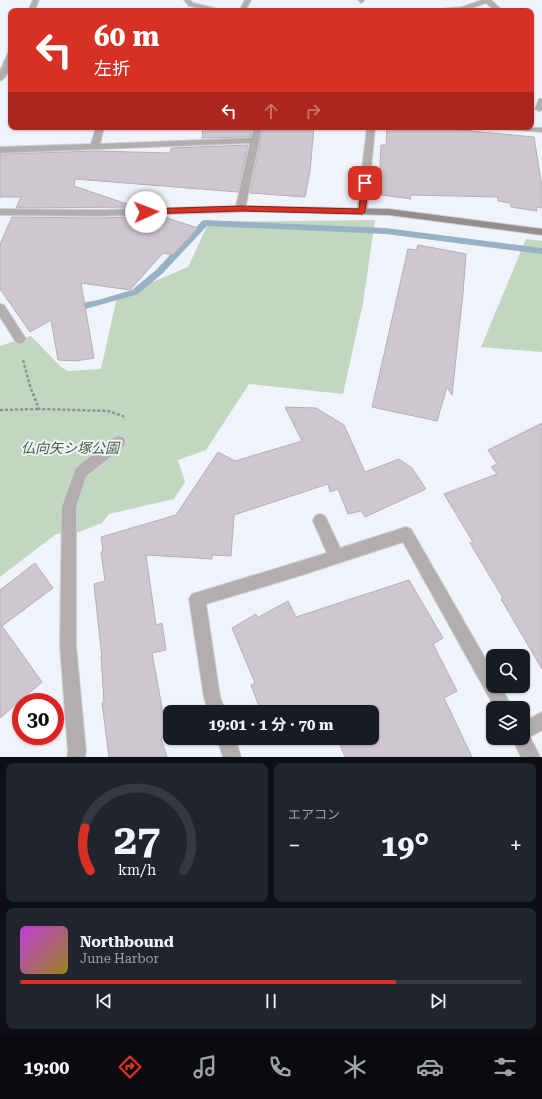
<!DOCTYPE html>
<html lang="ja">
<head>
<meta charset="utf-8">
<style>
  body { margin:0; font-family:"Roboto Serif","Noto Sans JP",serif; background:#20242c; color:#f1f3f6; height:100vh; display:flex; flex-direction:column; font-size:15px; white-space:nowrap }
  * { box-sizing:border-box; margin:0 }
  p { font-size:13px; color:#9ea1a6 }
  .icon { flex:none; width:22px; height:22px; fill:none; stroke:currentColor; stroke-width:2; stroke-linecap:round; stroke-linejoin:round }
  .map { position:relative; height:757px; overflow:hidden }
  .side { display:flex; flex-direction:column; gap:6px; padding:6px; background:#0d0f14; flex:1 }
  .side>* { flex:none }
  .banner { position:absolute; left:8px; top:8px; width:526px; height:122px; border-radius:8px; box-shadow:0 1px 3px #0004; background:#d93025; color:#fff; overflow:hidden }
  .buttons { position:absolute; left:486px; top:649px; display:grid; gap:8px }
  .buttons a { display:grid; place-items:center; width:44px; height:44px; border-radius:8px; background:#171b24; box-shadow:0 1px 3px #0004; font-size:20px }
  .speed { position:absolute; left:12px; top:693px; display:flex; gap:8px; font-size:20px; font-weight:700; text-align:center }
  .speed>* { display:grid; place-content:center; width:52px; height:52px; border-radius:50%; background:#171b24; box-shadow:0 1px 3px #0004; line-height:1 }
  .speed .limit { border:6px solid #d22; background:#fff; color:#111 }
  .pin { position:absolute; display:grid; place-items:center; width:34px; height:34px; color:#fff; margin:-17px; border-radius:8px; box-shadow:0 2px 6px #0006 }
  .me { position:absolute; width:44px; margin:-22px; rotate:88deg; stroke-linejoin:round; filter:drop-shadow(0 0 3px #0008) }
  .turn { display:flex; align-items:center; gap:14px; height:84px; padding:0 20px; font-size:18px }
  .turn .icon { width:52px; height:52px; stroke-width:2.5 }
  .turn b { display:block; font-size:28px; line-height:34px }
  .lanes { display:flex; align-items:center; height:38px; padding:0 20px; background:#0003; justify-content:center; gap:20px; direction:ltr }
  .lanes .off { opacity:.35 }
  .big { font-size:30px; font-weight:700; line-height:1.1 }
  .side .tile { flex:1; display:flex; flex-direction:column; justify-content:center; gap:6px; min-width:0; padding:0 14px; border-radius:8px; background:#20242c }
  .side .dial { align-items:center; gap:0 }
  .dial svg { height:104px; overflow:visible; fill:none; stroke:#363941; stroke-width:7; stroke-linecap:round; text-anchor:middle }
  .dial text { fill:#f1f3f6; stroke:none }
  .song { display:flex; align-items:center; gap:12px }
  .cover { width:48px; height:48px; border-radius:6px; background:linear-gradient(135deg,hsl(290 70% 55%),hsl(50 70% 35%)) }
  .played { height:4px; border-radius:2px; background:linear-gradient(90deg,#d93025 75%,#363941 75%) }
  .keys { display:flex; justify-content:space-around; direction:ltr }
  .heat { display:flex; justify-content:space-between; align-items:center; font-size:22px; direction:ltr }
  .side .tiles { flex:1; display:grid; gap:6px; grid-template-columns:1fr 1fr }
  .tile:last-child { grid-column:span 2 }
  .trip { position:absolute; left:163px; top:705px; width:216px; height:40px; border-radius:8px; background:#171b24; box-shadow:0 1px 3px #0004; font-weight:700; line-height:40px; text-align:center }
  .menu { display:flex; height:64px; justify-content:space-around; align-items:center; background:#090b0e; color:#9ea1a6 }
  .menu .icon { width:28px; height:28px }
  .menu .on { color:#d93025 }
  .menu b { font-size:18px; color:#f1f3f6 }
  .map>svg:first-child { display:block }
</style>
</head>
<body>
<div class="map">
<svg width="542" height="757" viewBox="0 0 542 757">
  <rect width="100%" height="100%" fill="#f1f3fb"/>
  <!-- green -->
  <g fill="#c2d7c0">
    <path d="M375,220L363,303L343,394L249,384L206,450L178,460L185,482L174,499L109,514L102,523L79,532L56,534L0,577V346L31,336L61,367L68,371L101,369L117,297L188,267L209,222Z"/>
    <path d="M526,239L542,241V352L481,347Z"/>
  </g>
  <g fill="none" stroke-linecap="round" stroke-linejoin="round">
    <!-- stream -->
    <path fill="#97b1c5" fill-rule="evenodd" d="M205,220L386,228L542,248V254L386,234L207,226L162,274L138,294L75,312L72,310L68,306L73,303L77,304L98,300L132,290L156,270L202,221Z"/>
  </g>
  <!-- building -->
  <g fill="#cec8ce" stroke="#b5afb6">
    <path d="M203,127H252L250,137L202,138Z"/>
    <path d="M263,127H314L310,171L305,197L250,193Z"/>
    <path d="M387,127H429L534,137L542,187V208L536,207L537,211L511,207L510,203L498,201V197L410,195L411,199L382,195L380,165L381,145H386Z"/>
    <path d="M248,145L238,192L75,179L74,186L136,207L16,208L21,197H0V154L96,151L170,153L171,148Z"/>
    <path d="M161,216L198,228L173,255L163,253L130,290L81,283L94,358L76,361L58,360L51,320L30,332L0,289V244L12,217L99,218Z"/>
    <path d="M418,245L466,254L463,293L452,395L447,387L437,421L372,407L408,249L416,250Z"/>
    <path d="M285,407L316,408L344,425L365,472L399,459L412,468L426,489L365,517L361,511L348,514L338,489L330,492L328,484L234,515L231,556L212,555V559L146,555L156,625L162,623L166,650L152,653L167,735L161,738L167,757H109L102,703L104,702L101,656L102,658L94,584L105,581L101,552L103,551L101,537L176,515L218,452L235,461L302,441Z"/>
    <path d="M542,423V669L501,599L503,598L470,543L473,542L444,494L497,474L491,467L497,464L488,450Z"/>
    <path d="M35,563L53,588L2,626L42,682L0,718V590Z"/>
    <path d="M409,580L443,638L433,644L457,691L444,698L472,757H345L337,738H372V712H261L251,685L255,683L232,628L256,614L257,618L288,601L296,617Z"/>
  </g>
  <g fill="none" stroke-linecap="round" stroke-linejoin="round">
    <!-- lane casing -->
    <g stroke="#cdcfd6" stroke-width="2">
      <g id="lane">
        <path d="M184,0H190L193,3L227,11H213L189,6Z"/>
        <path d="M245,0H251L245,11H239Z"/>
        <path d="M482,0H491L503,11H496L486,3L463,11H438L441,9L462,7Z"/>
        <path d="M351,9H374L377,11H348Z"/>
      </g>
    </g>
    <!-- street casing -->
    <g stroke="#cdcfd6" stroke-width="2">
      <g id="street">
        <path d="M33,0H39L34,11H28Z"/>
        <path d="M358,0H364V1L361,3Z"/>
        <path d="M8,53H11C11,62 9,77 0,81V71Z"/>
        <path d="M539,99H542V110L539,111L535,109Z"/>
        <path d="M96,127H104L100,144L251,138L254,127H262L245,209L240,212L99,216L0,215V209L99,210L236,206L250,143L0,153V147L91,144Z"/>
        <path d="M367,127H375L367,212L362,215L357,212Z"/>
        <path d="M504,127L542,128V132L508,129Z"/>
        <path d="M0,304L4,305L24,336L26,339L24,342L20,344L16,342L0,317Z"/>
        <path d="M119,436L124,438L125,442L124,446L86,476L76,507V645L86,752L85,757H67L68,752L60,645L62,507L76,468L114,438Z"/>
        <path d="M320,514L325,516L340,548L406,527L411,529L493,672V686H501L512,708H495L403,542L296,577L206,604L220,697L226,712H208L204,697L189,599L192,594L327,553L313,521L315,516Z"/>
        <path d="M542,712V730L530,737L540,757H521L512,738H523V722Z"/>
        <path d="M217,738H235L241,757H223Z"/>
      </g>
    </g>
    <!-- secondary casing -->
    <g stroke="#cdcfd6" stroke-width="2">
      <path id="secondary" d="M240,206L389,209L542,229V235L389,215L237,211L235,209L237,207Z"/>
    </g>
    <!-- path -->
    <g stroke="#909196" stroke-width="2.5" stroke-dasharray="3 2" stroke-linecap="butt">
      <path d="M23,360L30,386L39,409L108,411L123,416L124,420"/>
      <path d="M0,410L39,409"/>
    </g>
    <!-- lane -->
    <use href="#lane" fill="#b3aeae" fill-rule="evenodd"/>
    <!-- street -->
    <use href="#street" fill="#b3aeae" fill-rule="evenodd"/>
    <!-- secondary -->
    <use href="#secondary" fill="#938d8c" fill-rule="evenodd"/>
  </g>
  <!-- route -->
  <path fill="#d93025" stroke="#8d1f18" d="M365,181L369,183L365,212L362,214L240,211L146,214L143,212L146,209L240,206L359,209L362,183Z"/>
  <g text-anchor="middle" stroke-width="4" stroke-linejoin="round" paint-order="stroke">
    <!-- park labels -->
    <g font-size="14" font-style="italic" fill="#3c5f3a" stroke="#f1f3fb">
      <text x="70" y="453">仏向矢シ塚公園</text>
    </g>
  </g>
</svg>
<div class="buttons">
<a><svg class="icon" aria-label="search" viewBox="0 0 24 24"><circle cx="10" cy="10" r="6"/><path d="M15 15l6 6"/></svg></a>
<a><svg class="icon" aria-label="layers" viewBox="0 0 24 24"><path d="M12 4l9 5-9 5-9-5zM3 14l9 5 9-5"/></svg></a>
</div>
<div class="speed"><div class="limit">30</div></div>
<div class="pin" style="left:365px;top:183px;background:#d93025"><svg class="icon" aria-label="arrive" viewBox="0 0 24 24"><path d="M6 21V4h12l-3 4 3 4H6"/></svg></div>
<svg class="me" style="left:146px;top:212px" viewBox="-20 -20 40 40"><circle r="19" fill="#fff"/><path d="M0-13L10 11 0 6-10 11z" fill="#d93025"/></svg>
<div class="trip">19:01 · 1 分 · 70 m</div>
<div class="banner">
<div class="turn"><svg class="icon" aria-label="left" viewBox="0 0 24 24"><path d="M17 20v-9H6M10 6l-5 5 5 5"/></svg><div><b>60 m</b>左折</div></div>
<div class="lanes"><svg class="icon" aria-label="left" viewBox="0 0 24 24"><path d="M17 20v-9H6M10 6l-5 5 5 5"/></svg><svg class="icon off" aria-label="ahead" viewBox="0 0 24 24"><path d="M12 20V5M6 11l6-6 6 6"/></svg><svg class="icon off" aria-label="right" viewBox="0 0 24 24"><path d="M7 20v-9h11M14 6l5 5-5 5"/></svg></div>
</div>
</div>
<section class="side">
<div class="tiles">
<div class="tile dial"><svg viewBox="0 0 100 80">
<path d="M14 69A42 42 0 1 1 86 69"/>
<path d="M14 69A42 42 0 0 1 10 36" stroke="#d93025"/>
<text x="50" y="56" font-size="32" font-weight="700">27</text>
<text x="50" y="72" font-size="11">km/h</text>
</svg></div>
<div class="tile"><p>エアコン</p>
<div class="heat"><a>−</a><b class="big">19°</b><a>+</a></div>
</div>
<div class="tile">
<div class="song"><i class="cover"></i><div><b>Northbound</b><p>June Harbor</p></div></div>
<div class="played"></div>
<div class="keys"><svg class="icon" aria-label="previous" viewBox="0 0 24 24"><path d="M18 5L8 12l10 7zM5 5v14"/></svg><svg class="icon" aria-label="pause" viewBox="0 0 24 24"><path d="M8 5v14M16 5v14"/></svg><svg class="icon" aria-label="next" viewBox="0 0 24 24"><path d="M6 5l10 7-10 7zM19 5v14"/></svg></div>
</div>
</div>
</section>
<nav class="menu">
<b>19:00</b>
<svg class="icon on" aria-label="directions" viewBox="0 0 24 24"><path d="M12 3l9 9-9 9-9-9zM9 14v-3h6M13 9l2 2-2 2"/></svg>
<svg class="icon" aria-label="music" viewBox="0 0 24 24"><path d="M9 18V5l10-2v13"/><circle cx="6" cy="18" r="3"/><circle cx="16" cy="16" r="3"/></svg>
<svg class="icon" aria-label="phone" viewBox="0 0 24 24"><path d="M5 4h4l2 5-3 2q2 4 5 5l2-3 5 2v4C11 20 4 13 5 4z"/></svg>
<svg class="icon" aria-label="climate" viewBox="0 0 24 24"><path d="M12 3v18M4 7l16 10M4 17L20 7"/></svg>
<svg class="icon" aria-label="car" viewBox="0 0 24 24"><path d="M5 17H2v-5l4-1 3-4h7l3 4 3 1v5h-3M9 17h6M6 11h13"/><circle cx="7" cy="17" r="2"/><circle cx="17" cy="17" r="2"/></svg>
<svg class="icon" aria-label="filters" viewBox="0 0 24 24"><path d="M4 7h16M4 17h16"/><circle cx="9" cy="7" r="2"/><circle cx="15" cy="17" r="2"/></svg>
</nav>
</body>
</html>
